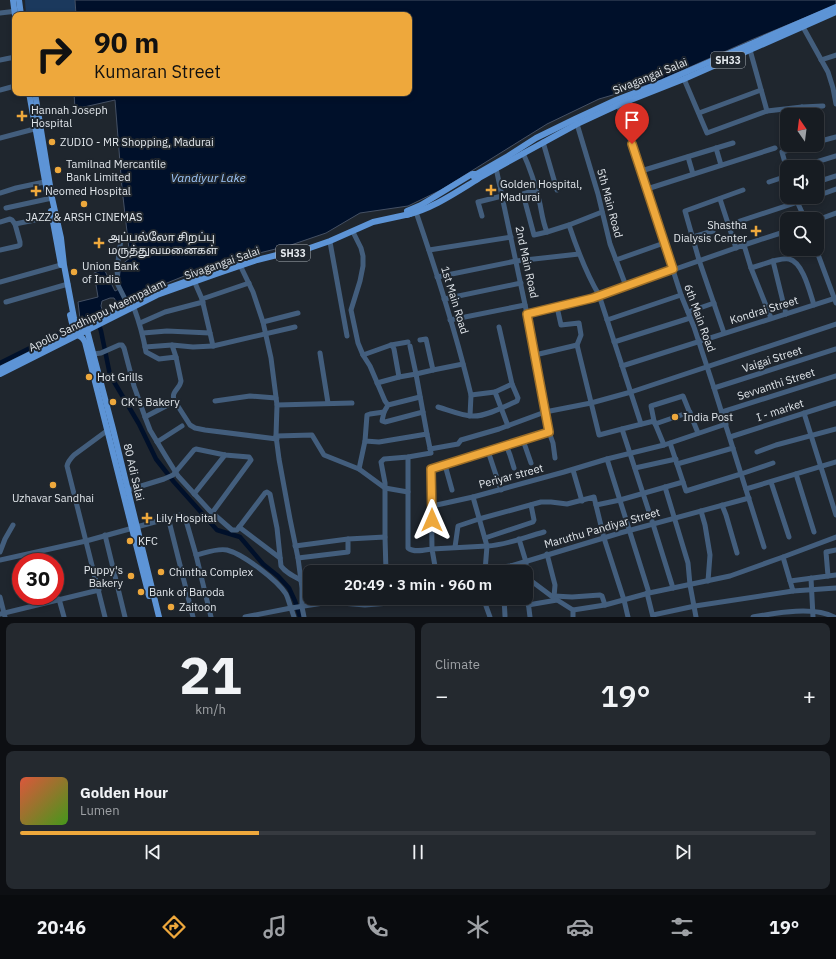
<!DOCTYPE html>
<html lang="en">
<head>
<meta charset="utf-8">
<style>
  body { margin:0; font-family:"IBM Plex Sans","Noto Sans Tamil",sans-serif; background:#24292f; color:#f1f3f6; height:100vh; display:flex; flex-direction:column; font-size:15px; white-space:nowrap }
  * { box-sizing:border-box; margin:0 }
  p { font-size:13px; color:#9ea1a5 }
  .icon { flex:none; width:22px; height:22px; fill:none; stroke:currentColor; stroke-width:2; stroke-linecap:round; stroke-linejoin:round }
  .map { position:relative; height:617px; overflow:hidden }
  .details { display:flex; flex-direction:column; gap:6px; padding:6px; background:#0d0f13; flex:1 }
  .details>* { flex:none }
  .guide { position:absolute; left:12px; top:12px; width:400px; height:84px; border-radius:8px; box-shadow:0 2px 6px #0003,0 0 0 1px #363a40; background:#eea83c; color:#111; overflow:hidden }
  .needle { width:26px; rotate:346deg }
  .controls { position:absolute; left:780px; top:108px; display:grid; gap:8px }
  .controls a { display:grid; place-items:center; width:44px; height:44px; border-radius:8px; background:#171c22; box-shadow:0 2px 6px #0003,0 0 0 1px #363a40; font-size:20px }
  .speed { position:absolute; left:12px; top:553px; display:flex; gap:8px; font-size:20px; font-weight:700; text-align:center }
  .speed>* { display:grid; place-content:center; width:52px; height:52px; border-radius:50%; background:#171c22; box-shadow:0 2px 6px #0003,0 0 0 1px #363a40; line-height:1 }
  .speed .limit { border:6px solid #d22; background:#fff; color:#111 }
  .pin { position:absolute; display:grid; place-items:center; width:34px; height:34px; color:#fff; margin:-41px -17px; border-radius:50% 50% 50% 0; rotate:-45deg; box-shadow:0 0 4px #0007 }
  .pin .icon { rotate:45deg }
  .me { position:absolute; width:44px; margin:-22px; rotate:0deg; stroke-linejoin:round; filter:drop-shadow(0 0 3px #0008) }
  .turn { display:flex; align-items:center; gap:14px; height:84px; padding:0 16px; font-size:18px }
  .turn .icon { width:52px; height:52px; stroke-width:2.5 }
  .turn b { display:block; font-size:28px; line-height:34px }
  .big { font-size:30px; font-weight:600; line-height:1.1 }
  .details .widget { flex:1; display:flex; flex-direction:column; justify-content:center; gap:6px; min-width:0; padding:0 14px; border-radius:8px; background:#24292f }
  .details .dial { align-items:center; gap:0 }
  .dial b { font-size:52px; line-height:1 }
  .song { display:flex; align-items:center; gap:12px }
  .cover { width:48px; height:48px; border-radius:6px; background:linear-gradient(135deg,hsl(10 70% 55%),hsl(100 70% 35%)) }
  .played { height:4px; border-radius:2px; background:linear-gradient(90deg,#eea83c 30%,#363a40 30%) }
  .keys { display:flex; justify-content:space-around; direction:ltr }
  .heat { display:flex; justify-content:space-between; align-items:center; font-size:22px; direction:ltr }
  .details .tiles { flex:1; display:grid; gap:6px; grid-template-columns:1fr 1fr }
  .widget:last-child { grid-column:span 2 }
  .trip { position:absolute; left:303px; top:565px; width:230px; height:40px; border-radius:8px; background:#171c22; box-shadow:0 2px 6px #0003,0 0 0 1px #363a40; font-weight:600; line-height:40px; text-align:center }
  .dock { display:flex; height:64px; justify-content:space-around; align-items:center; background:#090b0e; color:#9ea1a5 }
  .dock .icon { width:28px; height:28px }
  .dock .active { color:#eea83c }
  .dock b { font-size:18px; color:#f1f3f6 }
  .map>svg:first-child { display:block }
</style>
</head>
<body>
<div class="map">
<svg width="836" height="617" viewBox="0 0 836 617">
  <rect width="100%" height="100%" fill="#1f262e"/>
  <!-- green -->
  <path fill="#1b395d" d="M25,0H75L76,15H26Z"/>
  <!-- water -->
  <path fill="#00102a" stroke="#445064" d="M75,0H836V5L751,40L654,83L599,99L547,124L441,190L408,206L360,213L326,233L288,246L214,264L152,289L129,301L120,308L114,298H110L102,301L101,306L106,321L92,327L89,321L83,324L80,319L78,302L98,297L94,273L104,269L115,291L121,288C118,281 120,273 121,265L130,258L122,188L115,100L75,109L74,93H409V15H76Z"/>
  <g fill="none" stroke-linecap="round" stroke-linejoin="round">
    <!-- canal -->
    <g stroke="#00102a" stroke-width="4.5">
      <path d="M98,322L101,331L110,375L139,424L156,459L174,482L217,530L240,537L263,564L278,576L289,588L295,601L300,617"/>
      <path d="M0,363L68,329L84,316"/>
    </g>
    <!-- minor -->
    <g stroke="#435e7d" stroke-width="5">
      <path d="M0,13L17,11"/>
      <path d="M803,27L828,72L833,88L836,104"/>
      <path d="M750,50L767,111"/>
      <path d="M0,60L15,57"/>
      <path d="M821,60L836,55"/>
      <path d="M684,79L707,133L767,111L802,107L823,106"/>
      <path d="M0,90L15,86"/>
      <path d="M617,101L647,189L681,295L694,327L714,388L764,547"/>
      <path d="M802,107L804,115"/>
      <path d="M699,113L761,90"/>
      <path d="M577,124L598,194L610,244L626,286"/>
      <path d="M0,138L38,128"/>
      <path d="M543,142L557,190"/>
      <path d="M817,142L836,137"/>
      <path d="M716,148L721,165"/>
      <path d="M523,153C531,170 536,187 540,204C542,214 543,223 547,232L569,225C577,249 586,273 599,295L641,424"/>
      <path d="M688,157L693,174"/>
      <path d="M800,167L836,156"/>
      <path d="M496,168L527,314L549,432L553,443L555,458"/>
      <path d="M787,170L782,152L805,145"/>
      <path d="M641,171L733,143"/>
      <path d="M769,182L787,176"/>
      <path d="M817,182L836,176"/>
      <path d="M647,189L775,148"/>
      <path d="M536,190L523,194L534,235L547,232"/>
      <path d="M0,193L16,188L49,181"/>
      <path d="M817,196L836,189"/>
      <path d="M795,197L805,219"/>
      <path d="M720,199L736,248"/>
      <path d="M6,208L52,198"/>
      <path d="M416,212C437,273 456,333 471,395"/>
      <path d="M482,216L478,202L502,196"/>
      <path d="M817,220L836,213"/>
      <path d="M0,222L10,219L12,220L15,224L55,216"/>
      <path d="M569,225L602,212"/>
      <path d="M728,225L813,197"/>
      <path d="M353,232L361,248L363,256V266L360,281L351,310L358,343L363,355L391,345L393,347L394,349L399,377L416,374L427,434L431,453L408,457L384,459L381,462L385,483V537"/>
      <path d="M693,237L713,231"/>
      <path d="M121,239L117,269L118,285L130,309"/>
      <path d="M330,242L347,336"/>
      <path d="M744,245L787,231"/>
      <path d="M816,249L836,303"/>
      <path d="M0,250L18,246L20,245V242L15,224"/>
      <path d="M429,250L511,237"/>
      <path d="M616,260L664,243"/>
      <path d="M773,261C778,260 784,258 789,259C803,262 810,293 814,305"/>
      <path d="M239,263L253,292L263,322L271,358L277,405L276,436L279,459L290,519L298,558L302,588V607L304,617"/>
      <path d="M751,268L771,318"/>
      <path d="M437,277L516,261L579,254"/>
      <path d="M0,282L61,265H63"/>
      <path d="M202,299L249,283"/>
      <path d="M444,299L521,283"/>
      <path d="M6,302L68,284"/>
      <path d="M557,307L561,325L579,323L581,335L577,345"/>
      <path d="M134,308C140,324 143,335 146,352L159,359L176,357L181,381C180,389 171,391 174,400L190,425L195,428L205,430L277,439"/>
      <path d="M688,312L714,303"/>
      <path d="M527,314L593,298L744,245L751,268L773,261L786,314"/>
      <path d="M450,320L525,305"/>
      <path d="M607,320L681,295"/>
      <path d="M263,322L298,313"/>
      <path d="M140,323L165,312L203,302"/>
      <path d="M499,327L512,384L495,392L508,426"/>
      <path d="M143,333L167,331L210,333L202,299L195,283"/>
      <path d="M210,333L213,346L295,327"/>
      <path d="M724,333L699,260L685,211L743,190"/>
      <path d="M614,342L690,318"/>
      <path d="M391,345L408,342"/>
      <path d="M410,346L416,374L433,370L426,339L420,340"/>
      <path d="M145,347L172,345"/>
      <path d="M320,353L328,403"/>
      <path d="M94,354L101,353L119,345H122L124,348L134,386L145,417L150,430L165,455L178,476L209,510L232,530H237L265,493L267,492L270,494L277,528L281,566C286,573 293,576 301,580"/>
      <path d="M363,355L370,366L385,401L388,405"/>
      <path d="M535,355L577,345L599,435L622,429"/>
      <path d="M176,357L172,345L193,347L213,346"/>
      <path d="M622,366L836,298"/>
      <path d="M433,370L463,364"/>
      <path d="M377,383L399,377"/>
      <path d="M714,388L836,349"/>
      <path d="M420,397L388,405L384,412L382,421L385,422L423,412"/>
      <path d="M215,401L250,396L276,398"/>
      <path d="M277,405L352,403"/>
      <path d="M438,407C448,410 463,416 472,416C485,417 506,406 517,401L518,398L512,384"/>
      <path d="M722,412L836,376"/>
      <path d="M804,413L836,515"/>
      <path d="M470,416L471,395L495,392"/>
      <path d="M145,417L168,405"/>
      <path d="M654,421L651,406L683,396L698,433"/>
      <path d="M655,424L690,412"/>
      <path d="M276,436L312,435L324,455L359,469L365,441L379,442L427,434"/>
      <path d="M730,437L836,403"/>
      <path d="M523,440L531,463"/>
      <path d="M365,441L367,415L370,414L384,412"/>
      <path d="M157,442L182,426"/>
      <path d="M670,443L664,445L654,421L622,429L653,524L673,588"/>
      <path d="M506,445L510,455L514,468"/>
      <path d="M430,449L458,444L461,440L499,429L545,412L591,403L631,392L836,324"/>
      <path d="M488,451L501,490"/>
      <path d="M757,452L776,445L836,429"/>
      <path d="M408,457V548C414,553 425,550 432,549L431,469L549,432"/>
      <path d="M607,459L664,445"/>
      <path d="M677,464L733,448"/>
      <path d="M445,465L452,490"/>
      <path d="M635,468L676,459"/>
      <path d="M359,469L385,488L408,492"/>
      <path d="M573,470L582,501"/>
      <path d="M796,474L814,532"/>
      <path d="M683,482L686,491L741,474L773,463"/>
      <path d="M771,482L789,537"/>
      <path d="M665,487L688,563L690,585L696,617"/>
      <path d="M746,489L836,462"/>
      <path d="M125,491L164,479L173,475L194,450L196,449L225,455L249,457L251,460L212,513"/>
      <path d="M194,494L225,455"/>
      <path d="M596,505L620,500L683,482L670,443L726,424"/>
      <path d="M722,505L726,515L737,553"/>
      <path d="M432,506L473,497"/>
      <path d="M701,511L705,525L710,555L708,581"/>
      <path d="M168,517L193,617"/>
      <path d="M239,527L280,558"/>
      <path d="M105,535L125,617"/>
      <path d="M485,538L533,522L534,520L531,505"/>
      <path d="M519,539L526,562V572"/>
      <path d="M295,546L348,539"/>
      <path d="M487,546C507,545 525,537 544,532"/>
      <path d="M455,547L458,526L479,519L541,502H551L567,504L594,497L604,538L624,600L628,617"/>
      <path d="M0,552L5,539L13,525"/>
      <path d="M547,554L555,585L554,597"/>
      <path d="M196,555L211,617"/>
      <path d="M783,557L836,537"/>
      <path d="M298,558L348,552V539L385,537L386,572"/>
      <path d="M0,560L86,541L180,515L185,517L196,555C205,553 217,548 227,550C243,554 277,580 286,594C288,598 289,603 291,608L330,602L365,605L450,598"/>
      <path d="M511,566L519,572"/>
      <path d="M485,571L487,546"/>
      <path d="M436,572L432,549L487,546L473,497L564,472L607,459L649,593L605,605L573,610"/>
      <path d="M461,572L511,566L620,533L749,498"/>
      <path d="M828,576L836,575"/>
      <path d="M526,577L554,598L573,610V617"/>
      <path d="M811,578L813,617"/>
      <path d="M301,580L310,579"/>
      <path d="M790,581L828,576L826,552L836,550"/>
      <path d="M526,585L530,617"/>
      <path d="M647,593L653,617"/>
      <path d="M649,593L730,576L783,557L793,591L836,588"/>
      <path d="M554,596L572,597L600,595L602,596L605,605"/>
      <path d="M0,597L5,617"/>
      <path d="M485,598L486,606L490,617"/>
      <path d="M504,598L505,616"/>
      <path d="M59,599L64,617"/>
      <path d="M528,605L557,600"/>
      <path d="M0,614L99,590"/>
      <path d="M653,615L695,606L793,591"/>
      <path d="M105,617L67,466C68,461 71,458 74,455L108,430L110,429"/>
      <path d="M245,617L291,608L294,617"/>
      <path d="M753,617C776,613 813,606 834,617"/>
    </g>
    <!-- major -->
    <g stroke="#5d94d6" stroke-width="6">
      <path d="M13,0L15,15"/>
      <path d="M19,0L21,15"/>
      <path d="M29,93L47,192"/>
      <path d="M35,93L52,198L61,238L64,265L74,318C78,326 78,326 86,329L87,330L113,429L159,617"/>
      <path d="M473,176L508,156L536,138L575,119L616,100L663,82L836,7"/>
      <path d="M477,179L577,124L618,105L684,79L836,12"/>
      <path d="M51,211L61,265"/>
      <path d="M407,211L421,205L472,174H476"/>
      <path d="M406,215C432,209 455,193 478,179L479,177"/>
      <path d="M70,315C71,320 74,332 78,335C82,338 82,336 85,342L149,596"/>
      <path d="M98,322L156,292L207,274"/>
      <path d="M0,369L71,334L78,329"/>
    </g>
    <!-- major-bridge -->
    <path stroke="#5d94d6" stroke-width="6" d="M0,374L157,295L219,273L257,260L277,255L304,250L330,241L373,222L410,214"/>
  </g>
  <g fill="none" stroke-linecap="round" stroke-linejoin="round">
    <!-- route casing -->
    <g stroke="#9b6d27" stroke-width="10">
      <path id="route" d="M432,520L431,469L549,432L527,314L593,298L673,269L632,144"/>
    </g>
    <!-- route -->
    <use href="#route" stroke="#eea83c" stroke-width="7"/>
  </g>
  <!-- markers -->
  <g fill="#eea83c" stroke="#1f262e" stroke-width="1.5">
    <path d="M20 110h4v4h4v4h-4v4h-4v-4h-4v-4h4z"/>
    <circle cx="52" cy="142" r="4"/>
    <circle cx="58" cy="170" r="4"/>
    <path d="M489 184h4v4h4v4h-4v4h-4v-4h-4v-4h4z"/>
    <path d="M34 185h4v4h4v4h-4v4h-4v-4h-4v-4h4z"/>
    <circle cx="84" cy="204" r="4"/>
    <path d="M754 225h4v4h4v4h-4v4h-4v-4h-4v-4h4z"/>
    <path d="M97 237h4v4h4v4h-4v4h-4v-4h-4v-4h4z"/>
    <circle cx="74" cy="272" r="4"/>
    <circle cx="89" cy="377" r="4"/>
    <circle cx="113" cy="402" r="4"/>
    <circle cx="675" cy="417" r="4"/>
    <circle cx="53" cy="485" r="4"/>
    <path d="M145 512h4v4h4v4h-4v4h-4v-4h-4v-4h4z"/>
    <circle cx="130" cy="541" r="4"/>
    <circle cx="161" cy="572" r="4"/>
    <circle cx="131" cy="576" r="4"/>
    <circle cx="141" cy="592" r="4"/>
    <circle cx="171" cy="607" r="4"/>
  </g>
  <g text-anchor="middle" stroke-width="4" stroke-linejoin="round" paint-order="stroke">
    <!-- shield labels -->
    <g fill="#1f262e" stroke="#a8adb3" stroke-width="1">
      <rect x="711" y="52" width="34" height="16" rx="3"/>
      <rect x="276" y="245" width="34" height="16" rx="3"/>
    </g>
    <g font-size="10" font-weight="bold" fill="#e2e7ec">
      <text x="728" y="64">SH33</text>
      <text x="293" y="257">SH33</text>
    </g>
    <!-- street labels -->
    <g font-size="11" fill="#e2e7ec" stroke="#1f262e">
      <text transform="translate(650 76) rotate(-22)" y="4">Sivagangai Salai</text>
      <text transform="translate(610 203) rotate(75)" y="4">5th Main Road</text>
      <text transform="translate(527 262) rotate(78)" y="4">2nd Main Road</text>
      <text transform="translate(222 263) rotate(-19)" y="4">Sivagangai Salai</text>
      <text transform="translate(455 300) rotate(73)" y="4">1st Main Road</text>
      <text transform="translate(764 310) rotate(-17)" y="4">Kondrai Street</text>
      <text transform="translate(97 315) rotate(-26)" y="4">Apollo Sandhippu Maempalam</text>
      <text transform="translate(700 318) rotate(70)" y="4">6th Main Road</text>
      <text transform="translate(772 359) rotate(-18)" y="4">Vaigai Street</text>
      <text transform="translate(776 384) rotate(-18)" y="4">Sevvanthi Street</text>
      <text transform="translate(780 410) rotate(-18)" y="4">I - market</text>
      <text transform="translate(134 472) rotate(77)" y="4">80 Adi Salai</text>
      <text transform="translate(511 476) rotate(-15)" y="4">Periyar street</text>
      <text transform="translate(602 528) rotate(-16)" y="4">Maruthu Pandiyar Street</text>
    </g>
    <!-- poi labels -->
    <g font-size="11" fill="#e2e7ec" stroke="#1f262e" text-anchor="start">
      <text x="31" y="114">Hannah Joseph<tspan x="31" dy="13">Hospital</tspan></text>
      <text x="60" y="146">ZUDIO - MR Shopping, Madurai</text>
      <text x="66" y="168">Tamilnad Mercantile<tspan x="66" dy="13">Bank Limited</tspan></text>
      <text x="500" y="188">Golden Hospital,<tspan x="500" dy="13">Madurai</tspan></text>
      <text x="45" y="195">Neomed Hospital</text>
      <text x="84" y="221" text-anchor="middle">JAZZ &amp; ARSH CINEMAS</text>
      <text x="747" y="229" text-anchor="end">Shastha<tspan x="747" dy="13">Dialysis Center</tspan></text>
      <text x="108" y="241">அப்பல்லோ சிறப்பு<tspan x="108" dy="13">மருத்துவமனைகள்</tspan></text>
      <text x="82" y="270">Union Bank<tspan x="82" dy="13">of India</tspan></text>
      <text x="97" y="381">Hot Grills</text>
      <text x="121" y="406">CK's Bakery</text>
      <text x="683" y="421">India Post</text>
      <text x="53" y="502" text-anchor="middle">Uzhavar Sandhai</text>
      <text x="156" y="522">Lily Hospital</text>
      <text x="138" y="545">KFC</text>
      <text x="123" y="574" text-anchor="end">Puppy's<tspan x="123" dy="13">Bakery</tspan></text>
      <text x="169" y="576">Chintha Complex</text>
      <text x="149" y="596">Bank of Baroda</text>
      <text x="179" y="611">Zaitoon</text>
    </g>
    <!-- water labels -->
    <g font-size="12" font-style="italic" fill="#9dc6f9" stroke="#1f262e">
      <text x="208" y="182">Vandiyur Lake</text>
    </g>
  </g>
</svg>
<div class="controls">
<a><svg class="needle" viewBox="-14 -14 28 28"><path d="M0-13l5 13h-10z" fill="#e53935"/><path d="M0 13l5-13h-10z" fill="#9ea1a5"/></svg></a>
<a><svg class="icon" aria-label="sound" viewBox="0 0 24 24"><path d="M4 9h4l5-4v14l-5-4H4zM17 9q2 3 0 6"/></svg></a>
<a><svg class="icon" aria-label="search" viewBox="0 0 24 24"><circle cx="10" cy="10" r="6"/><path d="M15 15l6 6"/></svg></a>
</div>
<div class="speed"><div class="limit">30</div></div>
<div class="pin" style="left:632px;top:144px;background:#d93025"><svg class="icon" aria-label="arrive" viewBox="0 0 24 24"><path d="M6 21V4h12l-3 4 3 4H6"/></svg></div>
<svg class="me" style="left:432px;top:520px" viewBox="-20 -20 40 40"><path d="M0-17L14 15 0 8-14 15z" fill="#eea83c" stroke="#fff" stroke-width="4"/></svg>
<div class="trip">20:49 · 3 min · 960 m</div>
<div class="guide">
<div class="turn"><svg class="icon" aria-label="right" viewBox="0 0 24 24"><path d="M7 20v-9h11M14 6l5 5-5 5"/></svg><div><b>90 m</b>Kumaran Street</div></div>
</div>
</div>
<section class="details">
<div class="tiles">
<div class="widget dial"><b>21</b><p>km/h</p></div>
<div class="widget"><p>Climate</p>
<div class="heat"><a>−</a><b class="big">19°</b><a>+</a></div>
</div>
<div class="widget">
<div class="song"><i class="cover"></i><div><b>Golden Hour</b><p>Lumen</p></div></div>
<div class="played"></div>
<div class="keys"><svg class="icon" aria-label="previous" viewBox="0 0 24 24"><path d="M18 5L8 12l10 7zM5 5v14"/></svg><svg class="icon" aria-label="pause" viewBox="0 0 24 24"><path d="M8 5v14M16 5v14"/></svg><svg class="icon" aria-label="next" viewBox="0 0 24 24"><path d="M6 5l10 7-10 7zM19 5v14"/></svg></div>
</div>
</div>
</section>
<nav class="dock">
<b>20:46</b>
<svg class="icon active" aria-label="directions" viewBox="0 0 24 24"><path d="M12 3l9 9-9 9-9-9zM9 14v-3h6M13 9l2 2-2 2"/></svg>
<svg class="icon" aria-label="music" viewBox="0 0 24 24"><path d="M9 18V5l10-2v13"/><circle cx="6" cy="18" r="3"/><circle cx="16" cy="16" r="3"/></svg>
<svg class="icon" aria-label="phone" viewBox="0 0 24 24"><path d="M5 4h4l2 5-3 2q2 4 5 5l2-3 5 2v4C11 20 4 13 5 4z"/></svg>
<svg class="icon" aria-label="climate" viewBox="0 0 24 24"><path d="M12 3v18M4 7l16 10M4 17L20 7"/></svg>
<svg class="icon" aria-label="car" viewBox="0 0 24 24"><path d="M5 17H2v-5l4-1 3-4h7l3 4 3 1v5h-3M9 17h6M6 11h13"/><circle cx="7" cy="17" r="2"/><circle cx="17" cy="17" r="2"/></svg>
<svg class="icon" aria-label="filters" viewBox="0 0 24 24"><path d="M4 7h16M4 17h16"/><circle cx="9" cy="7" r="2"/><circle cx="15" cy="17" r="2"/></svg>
<b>19°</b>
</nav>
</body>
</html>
